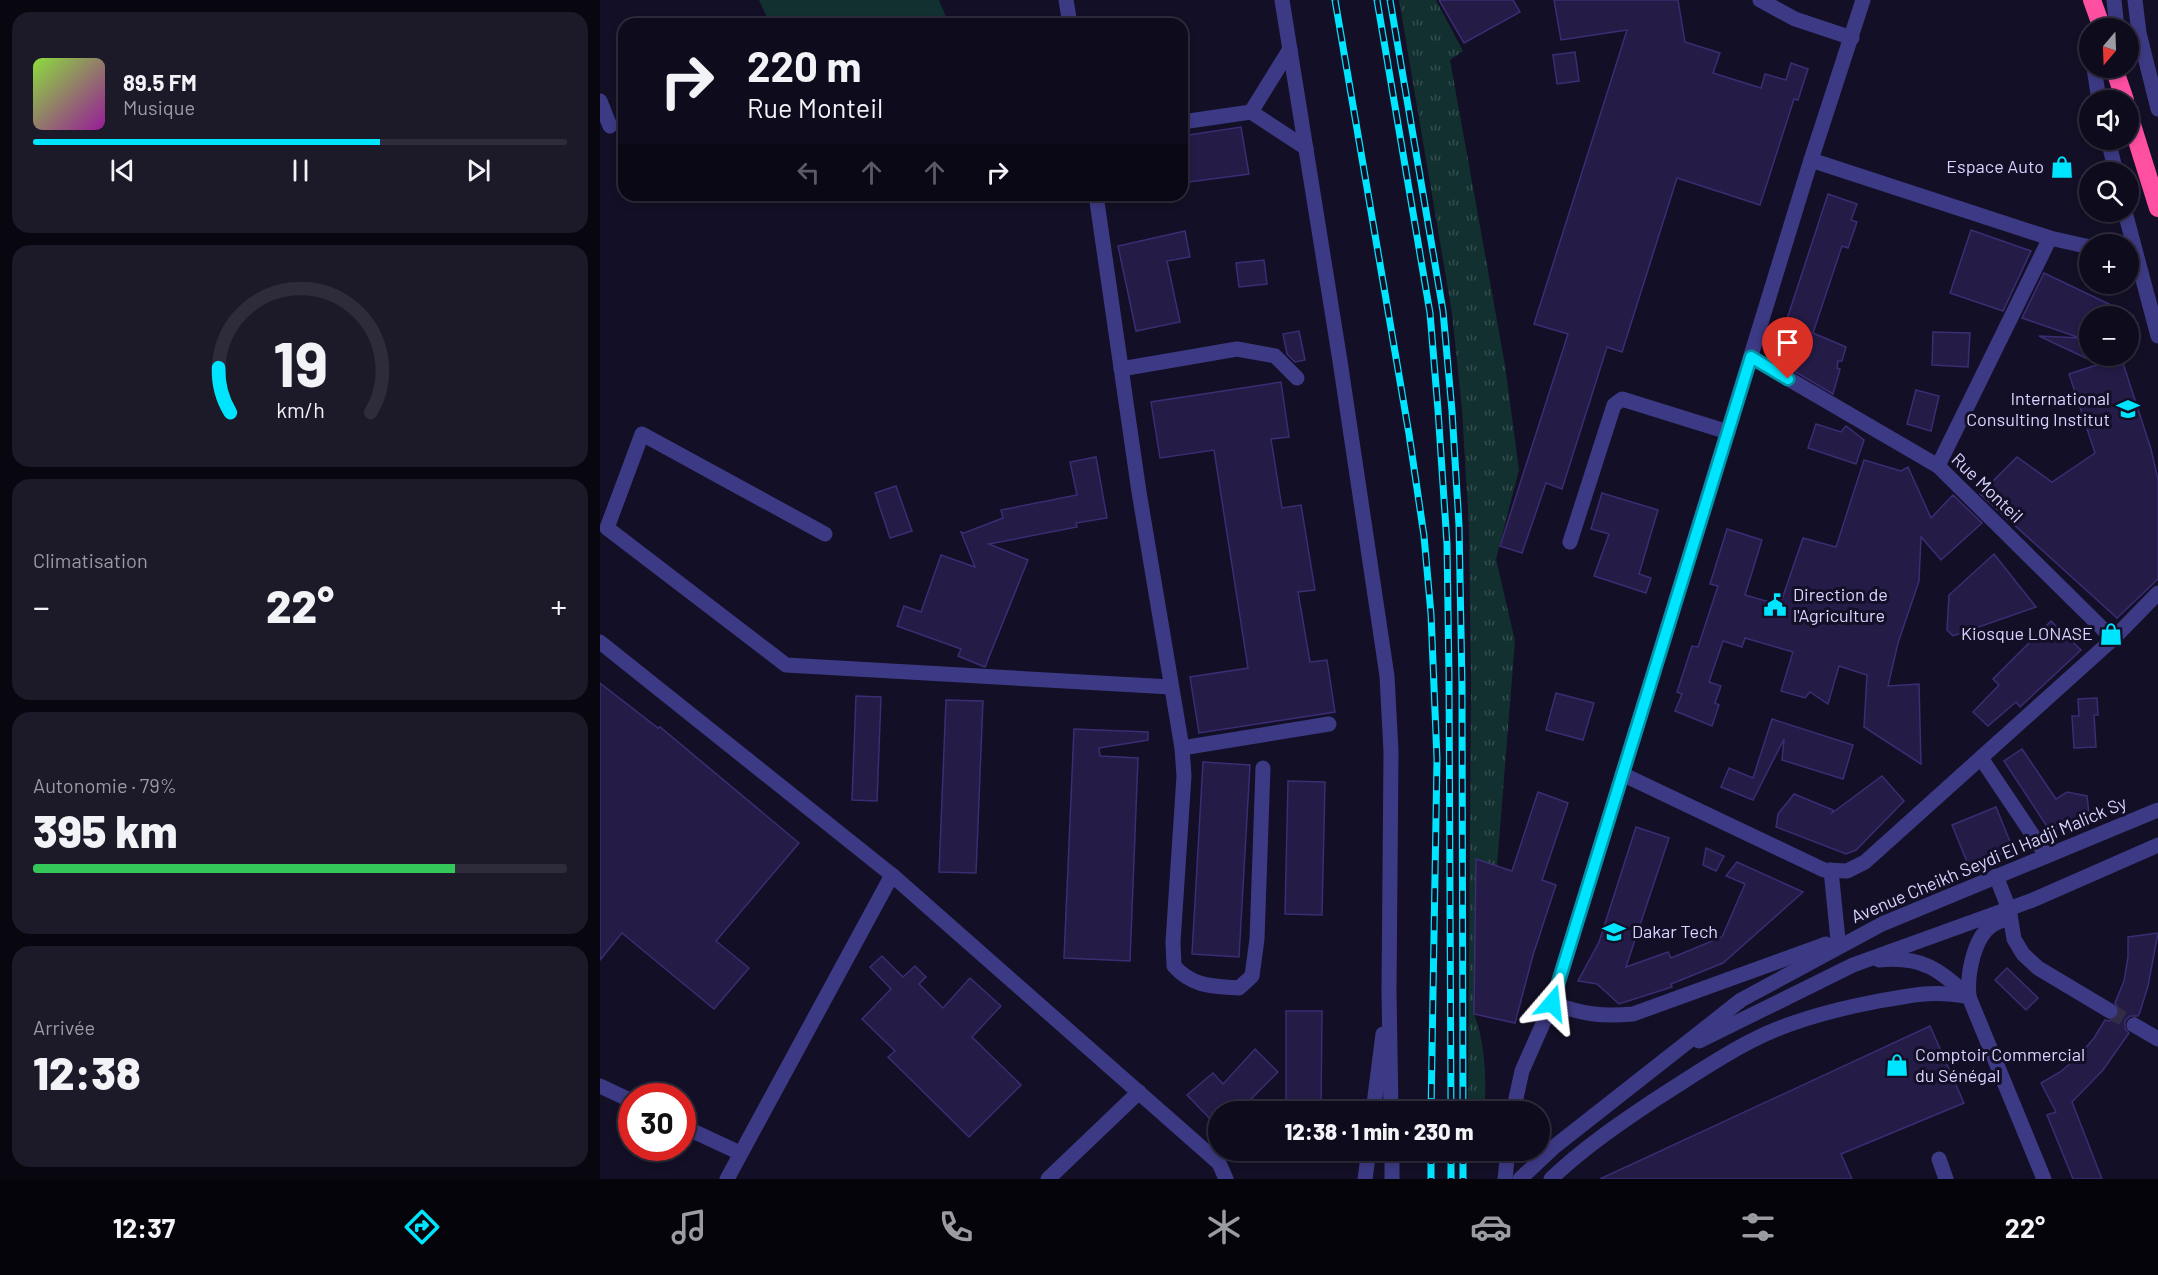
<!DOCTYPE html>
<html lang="fr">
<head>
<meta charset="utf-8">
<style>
  body { margin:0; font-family:Barlow,sans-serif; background:#1c1929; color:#f1f3f6; height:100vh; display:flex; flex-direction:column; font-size:22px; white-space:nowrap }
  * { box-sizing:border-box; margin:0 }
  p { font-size:20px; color:#9b9ba3 }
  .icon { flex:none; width:33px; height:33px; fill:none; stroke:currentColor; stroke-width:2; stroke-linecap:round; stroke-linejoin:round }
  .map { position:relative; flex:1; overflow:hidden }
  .sheet { display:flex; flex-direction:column; gap:12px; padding:12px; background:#08060f; width:600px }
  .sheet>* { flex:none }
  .guide { position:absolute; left:18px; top:18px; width:570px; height:183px; border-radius:18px; box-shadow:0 3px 9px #0003,0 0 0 2px #2e2b3b; background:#0e0b1c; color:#f1f3f6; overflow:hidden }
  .needle { width:39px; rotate:199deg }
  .tools { position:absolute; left:1479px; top:18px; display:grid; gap:12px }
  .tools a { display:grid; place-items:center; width:60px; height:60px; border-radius:50%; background:#0e0b1c; box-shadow:0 3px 9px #0003,0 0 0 2px #2e2b3b; font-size:30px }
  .speed { position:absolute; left:18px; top:1083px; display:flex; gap:12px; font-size:30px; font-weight:700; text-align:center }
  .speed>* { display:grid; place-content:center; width:78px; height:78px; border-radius:50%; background:#0e0b1c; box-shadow:0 3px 9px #0003,0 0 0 2px #2e2b3b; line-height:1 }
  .speed .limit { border:9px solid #d22; background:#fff; color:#111 }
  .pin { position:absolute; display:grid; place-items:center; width:51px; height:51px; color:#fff; margin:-62px -26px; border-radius:50% 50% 50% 0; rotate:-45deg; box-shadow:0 0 6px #0007 }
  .pin .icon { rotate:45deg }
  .me { position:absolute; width:66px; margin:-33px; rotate:17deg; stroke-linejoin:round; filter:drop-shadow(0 0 4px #0008) }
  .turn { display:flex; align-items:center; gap:21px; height:126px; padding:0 30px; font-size:27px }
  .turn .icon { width:78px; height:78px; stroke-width:2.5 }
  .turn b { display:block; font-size:42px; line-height:51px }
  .lanes { display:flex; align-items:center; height:57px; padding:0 30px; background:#0003; justify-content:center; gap:30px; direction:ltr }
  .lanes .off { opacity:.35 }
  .big { font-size:45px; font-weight:800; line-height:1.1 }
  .sheet .tile { flex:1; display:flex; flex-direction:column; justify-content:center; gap:9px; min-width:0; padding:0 21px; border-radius:18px; background:#1c1929 }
  .sheet .dial { align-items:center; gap:0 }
  .dial svg { height:156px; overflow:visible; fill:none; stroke:#2e2b3b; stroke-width:7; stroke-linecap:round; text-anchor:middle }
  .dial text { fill:#f1f3f6; stroke:none }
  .song { display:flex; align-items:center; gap:18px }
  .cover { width:72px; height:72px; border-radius:9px; background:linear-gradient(135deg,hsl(90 70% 55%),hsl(300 70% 35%)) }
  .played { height:6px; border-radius:3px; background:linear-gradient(90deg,#00e5ff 65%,#2e2b3b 65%) }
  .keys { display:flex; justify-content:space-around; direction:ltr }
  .heat { display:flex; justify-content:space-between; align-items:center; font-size:33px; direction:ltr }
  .charge { height:9px; border-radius:4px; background:linear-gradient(90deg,#34c759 79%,#2e2b3b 0) }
  .trip { position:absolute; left:608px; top:1101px; width:342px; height:60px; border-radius:30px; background:#0e0b1c; box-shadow:0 3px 9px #0003,0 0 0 2px #2e2b3b; font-weight:800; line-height:60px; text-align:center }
  .tab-bar { display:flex; height:96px; justify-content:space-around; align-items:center; background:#06040b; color:#9b9ba3 }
  .tab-bar .icon { width:42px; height:42px }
  .tab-bar .current { color:#00e5ff }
  .tab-bar b { font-size:27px; color:#f1f3f6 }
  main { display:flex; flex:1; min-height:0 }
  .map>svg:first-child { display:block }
</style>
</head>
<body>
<main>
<section class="sheet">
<div class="tile">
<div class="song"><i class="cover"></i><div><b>89.5 FM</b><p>Musique</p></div></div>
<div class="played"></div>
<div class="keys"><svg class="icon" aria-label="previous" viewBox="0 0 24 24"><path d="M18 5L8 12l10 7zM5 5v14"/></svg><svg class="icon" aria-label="pause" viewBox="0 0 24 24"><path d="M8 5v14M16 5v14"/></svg><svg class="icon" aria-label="next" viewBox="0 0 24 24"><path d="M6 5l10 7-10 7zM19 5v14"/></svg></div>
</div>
<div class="tile dial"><svg viewBox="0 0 100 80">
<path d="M14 69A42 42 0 1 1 86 69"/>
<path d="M14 69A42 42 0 0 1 8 46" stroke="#00e5ff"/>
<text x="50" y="56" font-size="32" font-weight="700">19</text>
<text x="50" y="72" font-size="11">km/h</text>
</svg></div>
<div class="tile"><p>Climatisation</p>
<div class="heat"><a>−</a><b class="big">22°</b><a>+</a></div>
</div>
<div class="tile"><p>Autonomie · 79%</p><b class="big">395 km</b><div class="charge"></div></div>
<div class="tile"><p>Arrivée</p><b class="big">12:38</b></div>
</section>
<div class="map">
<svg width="1558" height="1179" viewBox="0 0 1558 1179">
  <defs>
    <pattern id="grass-tufts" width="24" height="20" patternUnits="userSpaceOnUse" patternTransform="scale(1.5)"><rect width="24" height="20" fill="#12302f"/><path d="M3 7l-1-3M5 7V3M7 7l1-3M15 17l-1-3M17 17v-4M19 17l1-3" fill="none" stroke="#344d4e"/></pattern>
  </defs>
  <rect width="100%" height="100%" fill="#130f26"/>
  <!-- grass -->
  <path fill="url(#grass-tufts)" d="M799,0H836L863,51L850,60L905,365L919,470L896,559L915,641L897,866L876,860L874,1014C885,1040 887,1083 884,1111H868L871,686L869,528L862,410L852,313Z"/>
  <!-- park -->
  <path fill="#12302f" d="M159,0H339L349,24H170Z"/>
  <!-- building -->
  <g fill="#241b47" stroke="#3b2d73" stroke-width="1.5">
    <path d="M839,0H913L920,12L864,43Z"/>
    <path d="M954,0H1078L1085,42L1120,53L1113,73L1161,88L1165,74L1186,80L1191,63L1208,69L1198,100L1194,99L1160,205L1077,178L1022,352L1007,347L962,489L946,483L922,553L900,546L968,334L934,324L1027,30L961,40Z"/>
    <path d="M975,52L979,81L957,84L953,55Z"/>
    <path d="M641,127L649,174L582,183V136Z"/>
    <path d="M1228,194L1257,204L1251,220L1257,222L1248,248L1242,246L1213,333L1246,347L1242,361H1238L1237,368L1240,369L1233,394L1172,358L1189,313Z"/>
    <path d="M1371,230L1431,251L1403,311L1350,293Z"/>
    <path d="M585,231L590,257L567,261L580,322L536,331L518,246Z"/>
    <path d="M664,260L667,284L639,287L636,263Z"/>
    <path d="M1444,273L1534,316H1490V360L1439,336L1480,338L1422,318Z"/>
    <path d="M699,331L705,360L695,362L687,354L683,334Z"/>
    <path d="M1333,332L1370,333L1368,367L1332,365Z"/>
    <path d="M1521,357L1551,449L1558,479V579L1517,618L1380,494L1417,457L1452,482L1495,453L1469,374Z"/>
    <path d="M681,382L689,437L671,439L682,508L701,505L715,590L698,592L710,662L727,660L735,712L599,733L590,677L648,668L614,450L560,458L551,402Z"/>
    <path d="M1316,390L1339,396L1331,431L1307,424Z"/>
    <path d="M1216,424L1241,432L1246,426L1264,440L1256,464L1208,448Z"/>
    <path d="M496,457L507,518L476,523L477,527L389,544L428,560L385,667L358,656L361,649L297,626L304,606L321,612L341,555L375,567L361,532L364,533L403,518L401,510L477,495L470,462Z"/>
    <path d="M1264,460L1301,471L1308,467L1331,518L1353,495L1382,523L1341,560L1321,537L1319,581L1298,643L1288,686L1319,684L1321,764L1264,727L1267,675L1239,666L1228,704L1210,692L1205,698L1181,691L1193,652L1145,638L1142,647L1123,641L1109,682L1121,686L1115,703L1119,705L1112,726L1075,711L1082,694L1077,692L1092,646L1098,647L1118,586L1110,584L1127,529L1162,540L1145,595L1180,605L1203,538L1236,547Z"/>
    <path d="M296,486L312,531L290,538L275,493Z"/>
    <path d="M1002,493L1058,510L1039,574L1051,578L1046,593L994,576L1009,534L991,529Z"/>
    <path d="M1394,554L1436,607L1353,636L1347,630L1349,595Z"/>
    <path d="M1451,621L1481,650L1420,707L1416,702L1388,726L1373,712L1399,685L1393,679Z"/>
    <path d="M0,683L58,728L60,727L199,843L116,941L149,968L114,1009L22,933L0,960Z"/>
    <path d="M956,693L994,703L983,740L946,730Z"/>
    <path d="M256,696L281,697L277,801L252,800Z"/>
    <path d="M1497,698L1498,715H1494L1496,747L1474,748L1472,716H1479L1478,699Z"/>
    <path d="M346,700L383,701L376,873L339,872Z"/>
    <path d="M1172,719L1253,745L1243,779L1182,760L1184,739L1153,800L1121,787L1129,768L1153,778Z"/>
    <path d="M474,729L548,732V740L499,748L500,756L538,758L530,961L464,958Z"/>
    <path d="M1422,749L1456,799L1467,792L1487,796L1489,814L1450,831L1404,761Z"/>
    <path d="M603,762L650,765L639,957L592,954Z"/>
    <path d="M1282,776L1304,801L1256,850L1246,854L1176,827L1178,814L1194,794L1233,810L1232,813Z"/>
    <path d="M688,781L725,782L722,915L685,914Z"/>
    <path d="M938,792L968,803L942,880L956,885L933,955L915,1023L874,1014L876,859L912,871Z"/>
    <path d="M1396,807L1413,849L1369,867L1352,825Z"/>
    <path d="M1036,827L1069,838L1026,967L1068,952L1071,958L1122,937L1145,884L1126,876L1137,862L1203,892L1123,963L1071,984L1072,987L1019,1004L997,984L978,981L999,942Z"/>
    <path d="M1106,848L1124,856L1116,871L1103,865Z"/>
    <path d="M1558,933L1548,986L1540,1012L1538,1016H1530L1525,1021V1029L1529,1033L1503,1070L1472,1102L1502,1179H1473L1447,1115L1456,1112L1441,1083L1460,1072L1477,1058L1494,1038L1505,1020L1510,1021L1518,1016L1520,1011L1515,1003L1524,981L1528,957V937Z"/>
    <path d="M282,956L303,977L315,966L326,977L319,984L343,1008L370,978L401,1006L372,1037L421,1085L369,1137L288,1057L295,1051L262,1019L291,989L270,967Z"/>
    <path d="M1407,968L1438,998L1426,1010L1395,980Z"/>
    <path d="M686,1011H722L721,1112H686Z"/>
    <path d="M1330,1026L1364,1103L1241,1154L1252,1179H1000Z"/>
    <path d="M655,1049L678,1072L638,1112H618V1127L587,1095L613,1073L623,1084Z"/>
  </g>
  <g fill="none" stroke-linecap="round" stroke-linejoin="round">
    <!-- minor-tunnel -->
    <path stroke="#312d47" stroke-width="15" stroke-dasharray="15 8" stroke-linecap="butt" d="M1510,1011L1534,1025"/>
    <!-- minor -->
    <g stroke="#3d3a85" stroke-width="15">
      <path d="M466,0L470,24"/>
      <path d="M682,0L740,361L787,676L791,752L789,992L791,1112"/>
      <path d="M1160,0L1195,19L1252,38"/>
      <path d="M1514,0L1517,28"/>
      <path d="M1535,0L1539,33L1558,109"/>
      <path d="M690,49L651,112L706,148"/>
      <path d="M1494,68L1499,100"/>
      <path d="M0,101L10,126"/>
      <path d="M582,122L651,112"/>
      <path d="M1508,140L1516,172"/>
      <path d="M1211,160L1450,238L1490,247"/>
      <path d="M496,195L539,492L582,748L584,776L573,942L574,966C593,987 612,986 639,988L652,976L657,939L663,768"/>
      <path d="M1525,212L1558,336"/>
      <path d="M1151,357L1338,466L1513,639"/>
      <path d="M521,369L637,349L675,356L697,378"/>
      <path d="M1338,466L1450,238"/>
      <path d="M225,534L42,434L7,528L186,665L571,687"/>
      <path d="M970,542L1014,405L1022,399L1128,432"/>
      <path d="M0,642L292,875L619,1163L626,1179"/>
      <path d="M582,748L729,724"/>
      <path d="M1381,758L1446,855"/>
      <path d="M1022,774L1224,870L1247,871L1265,862L1513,639L1558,593"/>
      <path d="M1231,870L1238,940"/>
      <path d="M1396,876L1409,909L1414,939L1423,954L1438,968L1510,1011"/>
      <path d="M1407,919C1403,920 1398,922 1394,924C1373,936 1367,976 1369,997L1444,1179"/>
      <path d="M1279,960C1322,956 1339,969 1369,997"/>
      <path d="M952,1003C982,1014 1001,1017 1033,1014L1226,944"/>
      <path d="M1534,1025L1558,1039"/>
      <path d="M1099,1041L1253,965L1433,900L1558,845"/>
      <path d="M0,1086L32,1101"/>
      <path d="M773,1112L783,1034"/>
      <path d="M913,1112L922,1071L952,1003L1211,160L1263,0"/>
      <path d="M82,1126L140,1153"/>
      <path d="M792,1150V1179"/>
      <path d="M1339,1159L1346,1179"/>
      <path d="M127,1179L292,875"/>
      <path d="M448,1179L539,1092"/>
      <path d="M765,1179L769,1150"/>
      <path d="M905,1179L908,1150"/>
      <path d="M920,1179L954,1147L1141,1000L1282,924L1558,810"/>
      <path d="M951,1179C982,1149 1020,1123 1056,1099C1088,1079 1119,1057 1153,1040C1192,1020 1236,1009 1279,1001C1314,995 1333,990 1369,997"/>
    </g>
    <!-- highway -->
    <g stroke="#ff4fa3" stroke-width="18">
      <path d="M1492,0L1502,28"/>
      <path d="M1514,68L1525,100"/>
      <path d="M1528,112L1558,208"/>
    </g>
    <!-- rail casing -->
    <g stroke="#00e5ff" stroke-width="7">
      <g id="rail">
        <path d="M735,0L809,434L824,536L831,614L837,759L831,1112"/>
        <path d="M777,0L830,313L838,410L847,544L849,675L851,1112"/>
        <path d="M790,0L843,311L852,411L859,525L862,684L863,1112"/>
        <path d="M831,1150V1179"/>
        <path d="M851,1150V1179"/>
        <path d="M863,1150V1179"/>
      </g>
    </g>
    <!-- rail -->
    <use href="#rail" stroke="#130f26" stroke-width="4.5" stroke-dasharray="14" stroke-linecap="butt"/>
  </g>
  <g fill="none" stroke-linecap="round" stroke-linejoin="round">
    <!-- route casing -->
    <g stroke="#0095a6" stroke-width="15">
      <path id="route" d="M952,1003L1151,357L1188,379"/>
    </g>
    <!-- route -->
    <use href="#route" stroke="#00e5ff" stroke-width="10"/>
  </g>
  <!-- icons -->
  <defs>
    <g id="shop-bare" transform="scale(1.8)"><path d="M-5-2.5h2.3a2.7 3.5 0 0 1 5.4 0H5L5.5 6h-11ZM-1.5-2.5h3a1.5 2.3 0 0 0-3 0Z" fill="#00e5ff" stroke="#130f26" stroke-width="2.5" paint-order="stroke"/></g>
    <g id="university-bare" transform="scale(1.8)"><path d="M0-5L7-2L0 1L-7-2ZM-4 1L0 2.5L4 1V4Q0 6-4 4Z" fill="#00e5ff" stroke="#130f26" stroke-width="2.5" paint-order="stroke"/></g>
    <g id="civic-bare" transform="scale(1.8)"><path d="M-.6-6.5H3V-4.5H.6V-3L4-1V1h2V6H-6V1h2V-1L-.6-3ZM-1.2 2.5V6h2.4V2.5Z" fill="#00e5ff" stroke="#130f26" stroke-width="2.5" paint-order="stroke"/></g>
  </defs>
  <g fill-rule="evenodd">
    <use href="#shop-bare" x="1462" y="167"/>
    <use href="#university-bare" x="1528" y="409"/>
    <use href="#civic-bare" x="1175" y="605"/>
    <use href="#shop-bare" x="1511" y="634"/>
    <use href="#university-bare" x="1014" y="932"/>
    <use href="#shop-bare" x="1297" y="1065"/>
  </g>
  <g text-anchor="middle" stroke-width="6" stroke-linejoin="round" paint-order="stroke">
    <!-- poi labels -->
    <g font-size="18" fill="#d9d4ff" stroke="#130f26" text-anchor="end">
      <text x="1444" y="173">Espace Auto</text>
      <text x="1510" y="405">International<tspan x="1510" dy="21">Consulting Institut</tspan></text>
      <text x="1193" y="601" text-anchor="start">Direction de<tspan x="1193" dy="21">l'Agriculture</tspan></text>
      <text x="1493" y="640">Kiosque LONASE</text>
      <text x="1032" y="938" text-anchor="start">Dakar Tech</text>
      <text x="1315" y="1061" text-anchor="start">Comptoir Commercial<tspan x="1315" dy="21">du Sénégal</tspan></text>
    </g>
    <!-- street labels -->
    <g font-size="18" fill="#d9d4ff" stroke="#130f26">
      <text transform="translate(1387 488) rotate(44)" y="6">Rue Monteil</text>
      <text transform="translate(1389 860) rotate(-23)" y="6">Avenue Cheikh Seydi El Hadji Malick Sy</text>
    </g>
  </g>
</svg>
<div class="tools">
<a><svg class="needle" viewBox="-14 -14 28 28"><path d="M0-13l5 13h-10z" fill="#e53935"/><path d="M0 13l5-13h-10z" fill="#9b9ba3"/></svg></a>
<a><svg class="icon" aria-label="sound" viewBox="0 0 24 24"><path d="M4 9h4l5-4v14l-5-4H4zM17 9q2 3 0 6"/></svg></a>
<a><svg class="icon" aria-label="search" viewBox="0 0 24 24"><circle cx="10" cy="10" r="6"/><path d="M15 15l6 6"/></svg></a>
<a>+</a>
<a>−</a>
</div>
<div class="speed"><div class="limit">30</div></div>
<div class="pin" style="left:1188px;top:379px;background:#d93025"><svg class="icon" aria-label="arrive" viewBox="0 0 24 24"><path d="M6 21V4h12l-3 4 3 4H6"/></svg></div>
<svg class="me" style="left:952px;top:1003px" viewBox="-20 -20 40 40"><path d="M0-17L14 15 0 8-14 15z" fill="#00e5ff" stroke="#fff" stroke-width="4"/></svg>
<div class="trip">12:38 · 1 min · 230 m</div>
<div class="guide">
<div class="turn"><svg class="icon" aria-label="right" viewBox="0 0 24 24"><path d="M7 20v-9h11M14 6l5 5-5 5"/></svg><div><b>220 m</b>Rue Monteil</div></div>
<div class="lanes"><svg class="icon off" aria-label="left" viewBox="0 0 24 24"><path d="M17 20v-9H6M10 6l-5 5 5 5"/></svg><svg class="icon off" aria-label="ahead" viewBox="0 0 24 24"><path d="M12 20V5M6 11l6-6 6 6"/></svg><svg class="icon off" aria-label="ahead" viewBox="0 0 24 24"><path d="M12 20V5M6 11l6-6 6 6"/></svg><svg class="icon" aria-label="right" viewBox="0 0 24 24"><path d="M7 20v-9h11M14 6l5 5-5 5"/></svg></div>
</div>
</div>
</main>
<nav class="tab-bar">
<b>12:37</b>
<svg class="icon current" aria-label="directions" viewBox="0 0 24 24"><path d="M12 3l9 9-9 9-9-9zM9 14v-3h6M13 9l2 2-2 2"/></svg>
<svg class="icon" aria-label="music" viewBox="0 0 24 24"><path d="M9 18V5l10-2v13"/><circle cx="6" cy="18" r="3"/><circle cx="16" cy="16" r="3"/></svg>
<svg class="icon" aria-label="phone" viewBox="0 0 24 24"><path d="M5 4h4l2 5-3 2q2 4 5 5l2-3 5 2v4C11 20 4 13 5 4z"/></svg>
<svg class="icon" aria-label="climate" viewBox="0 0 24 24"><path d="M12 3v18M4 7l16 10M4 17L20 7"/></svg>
<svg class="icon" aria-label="car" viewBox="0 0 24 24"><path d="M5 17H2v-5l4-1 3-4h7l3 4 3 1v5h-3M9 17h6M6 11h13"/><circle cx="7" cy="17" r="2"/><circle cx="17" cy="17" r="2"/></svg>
<svg class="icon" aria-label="filters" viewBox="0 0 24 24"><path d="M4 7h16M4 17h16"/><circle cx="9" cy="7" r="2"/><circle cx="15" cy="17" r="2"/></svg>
<b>22°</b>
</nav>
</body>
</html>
